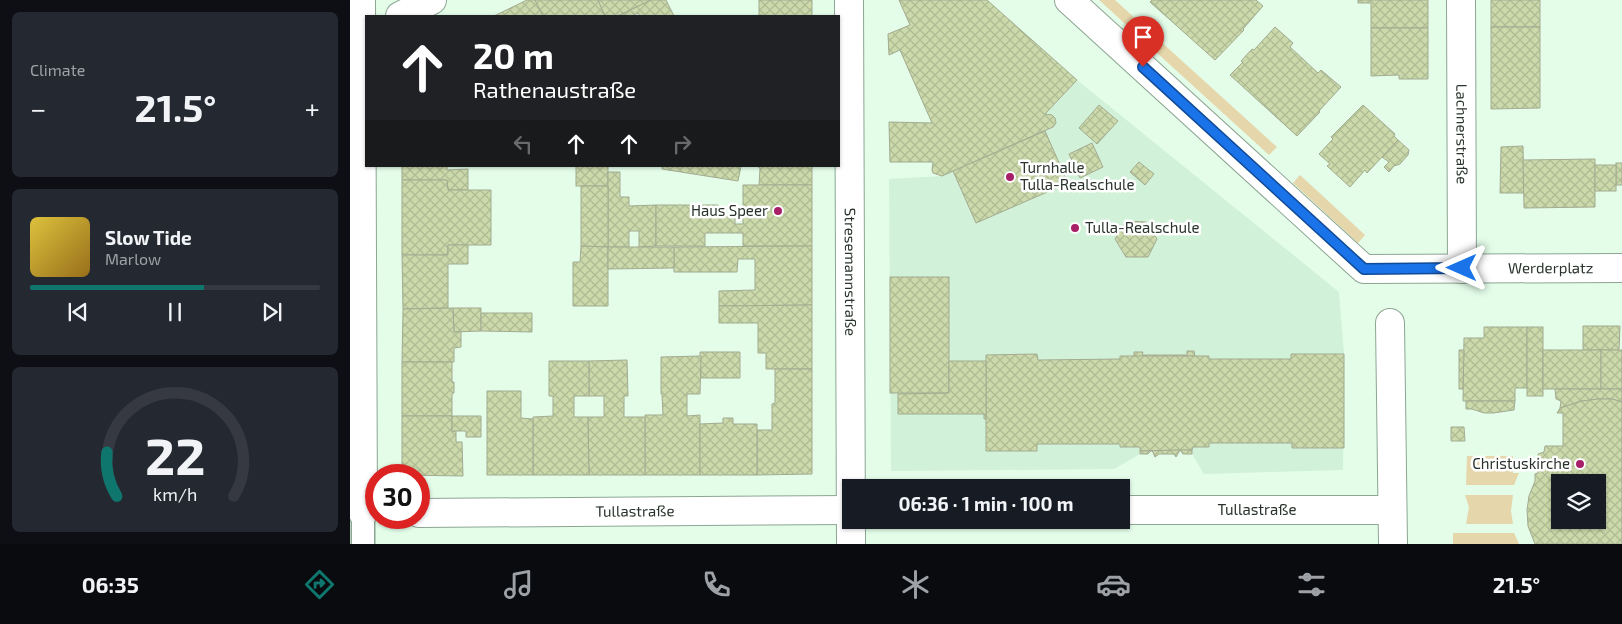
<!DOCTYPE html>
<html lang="en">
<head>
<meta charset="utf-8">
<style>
  body { margin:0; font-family:"Exo 2",sans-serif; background:#242831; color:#f1f3f6; height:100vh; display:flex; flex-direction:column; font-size:19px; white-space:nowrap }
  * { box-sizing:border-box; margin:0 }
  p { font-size:16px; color:#9ea1a6 }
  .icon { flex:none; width:28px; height:28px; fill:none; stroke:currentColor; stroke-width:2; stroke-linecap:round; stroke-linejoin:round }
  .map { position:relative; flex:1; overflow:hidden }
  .drawer { display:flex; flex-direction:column; gap:12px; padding:12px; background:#0d0f14; width:350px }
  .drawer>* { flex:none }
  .guide { position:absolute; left:15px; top:15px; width:475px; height:152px; border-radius:0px; box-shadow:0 1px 4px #0004; background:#202124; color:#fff; overflow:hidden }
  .controls { position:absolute; left:1201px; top:474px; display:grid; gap:10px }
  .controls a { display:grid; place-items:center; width:55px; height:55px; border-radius:0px; background:#171b24; box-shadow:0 1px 4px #0004; font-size:25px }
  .speed { position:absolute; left:15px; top:464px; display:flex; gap:10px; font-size:25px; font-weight:700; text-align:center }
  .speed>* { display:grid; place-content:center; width:65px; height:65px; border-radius:50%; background:#171b24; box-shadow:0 1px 4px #0004; line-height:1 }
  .speed .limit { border:8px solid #d22; background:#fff; color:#111 }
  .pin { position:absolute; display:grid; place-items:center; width:42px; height:42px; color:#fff; margin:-51px -21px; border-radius:50% 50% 50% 0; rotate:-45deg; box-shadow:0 0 5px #0007 }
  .pin .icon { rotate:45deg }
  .me { position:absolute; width:55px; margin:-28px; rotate:270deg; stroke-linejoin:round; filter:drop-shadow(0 0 4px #0008) }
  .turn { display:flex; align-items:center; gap:18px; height:105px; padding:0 25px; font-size:22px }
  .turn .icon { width:65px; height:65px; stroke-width:2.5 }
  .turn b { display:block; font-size:35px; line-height:42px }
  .lanes { display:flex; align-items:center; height:48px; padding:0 25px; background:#0003; justify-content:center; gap:25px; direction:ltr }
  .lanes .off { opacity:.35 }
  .big { font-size:38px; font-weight:700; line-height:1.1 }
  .drawer .tile { flex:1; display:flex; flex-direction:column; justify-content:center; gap:8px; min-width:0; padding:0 18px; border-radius:8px; background:#242831 }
  .drawer .dial { align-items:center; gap:0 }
  .dial svg { height:130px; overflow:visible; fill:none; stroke:#363941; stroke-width:7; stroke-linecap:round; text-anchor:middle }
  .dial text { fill:#f1f3f6; stroke:none }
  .song { display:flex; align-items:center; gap:15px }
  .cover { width:60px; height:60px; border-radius:8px; background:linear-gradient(135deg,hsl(50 70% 55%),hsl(40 70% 35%)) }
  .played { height:5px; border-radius:2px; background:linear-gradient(90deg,#0f766e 60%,#363941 60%) }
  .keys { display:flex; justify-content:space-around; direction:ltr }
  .heat { display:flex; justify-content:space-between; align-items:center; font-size:28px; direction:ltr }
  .trip { position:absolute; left:492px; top:479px; width:288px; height:50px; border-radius:0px; background:#171b24; box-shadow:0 1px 4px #0004; font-weight:700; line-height:50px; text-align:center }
  .tab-bar { display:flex; height:80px; justify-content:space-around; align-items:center; background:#090b0e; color:#9ea1a6 }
  .tab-bar .icon { width:35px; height:35px }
  .tab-bar .on { color:#0f766e }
  .tab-bar b { font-size:22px; color:#f1f3f6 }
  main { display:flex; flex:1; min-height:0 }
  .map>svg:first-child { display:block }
</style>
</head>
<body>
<main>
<section class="drawer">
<div class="tile"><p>Climate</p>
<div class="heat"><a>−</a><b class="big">21.5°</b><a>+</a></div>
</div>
<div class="tile">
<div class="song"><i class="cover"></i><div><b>Slow Tide</b><p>Marlow</p></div></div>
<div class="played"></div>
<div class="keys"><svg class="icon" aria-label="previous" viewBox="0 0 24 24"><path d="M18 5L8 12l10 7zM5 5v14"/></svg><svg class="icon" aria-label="pause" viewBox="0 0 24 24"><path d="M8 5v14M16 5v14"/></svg><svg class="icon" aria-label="next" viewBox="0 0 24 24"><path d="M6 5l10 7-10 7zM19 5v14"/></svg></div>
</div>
<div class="tile dial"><svg viewBox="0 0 100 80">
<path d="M14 69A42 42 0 1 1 86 69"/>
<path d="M14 69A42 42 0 0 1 8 42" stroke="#0f766e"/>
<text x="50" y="56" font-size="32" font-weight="700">22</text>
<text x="50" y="72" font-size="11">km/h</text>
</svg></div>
</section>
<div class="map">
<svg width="1272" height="544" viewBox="0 0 1272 544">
  <defs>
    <pattern id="building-cross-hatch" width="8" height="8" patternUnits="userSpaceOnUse" patternTransform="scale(1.25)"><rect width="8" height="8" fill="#cbd9ab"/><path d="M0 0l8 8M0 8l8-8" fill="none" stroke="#aebb93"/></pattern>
  </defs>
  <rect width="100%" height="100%" fill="#e3fde9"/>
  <!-- built -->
  <path fill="#d1f1d8" d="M727,80L989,292L994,354L993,470L854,474L842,454H833L830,450L826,457L824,454H809L805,457L801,451L798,454H790L764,469L541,471L539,179L592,176L703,127L706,123L705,118L702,115L695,114Z"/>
  <!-- green -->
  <g fill="#e6d6ab">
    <path d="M749,0H765L927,147L919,155Z"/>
    <path d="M950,175L1015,235L1008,243L943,183Z"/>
    <path d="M1117,456H1163V473H1169L1164,485H1116Z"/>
    <path d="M1115,495H1163L1161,511L1163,524H1116L1119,507Z"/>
    <path d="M1103,533H1164L1169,544H1103Z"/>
  </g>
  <!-- building -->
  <g fill="url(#building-cross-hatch)" stroke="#a3ab91" fill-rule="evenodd">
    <path d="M177,0H185L193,16H144Z"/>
    <path d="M185,0H248L255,16H193Z"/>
    <path d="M248,0H301L268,16H255Z"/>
    <path d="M301,0H316L324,16H290L288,13L282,16H268Z"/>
    <path d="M409,0H462V16H412V15H409Z"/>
    <path d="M549,0H637L727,80L695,114L702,115L705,118L706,123L703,127L592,176L583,173L582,170L583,162H540L539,122L582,123L550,50L539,55L538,34L560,25Z"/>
    <path d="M802,0H906L913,6L893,29L894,30L865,60L800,2Z"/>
    <path d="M1008,0H1078V28H1021V3H1008Z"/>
    <rect x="1141" y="0" width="49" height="27"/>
    <path d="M925,27L943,43L940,47L968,73L971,70L991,87L969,111L970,112L947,136L880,75L893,62L891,61L902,49L904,50Z"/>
    <path d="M1141,27H1190V108L1141,109Z"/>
    <path d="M1021,28H1078V79H1049V75L1021,76Z"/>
    <path d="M749,105L768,121L747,144L729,128Z"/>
    <path d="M1013,105L1045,134L1044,136L1048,140L1017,173L1015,170L1000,187L977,166L980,164L969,154L983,139L981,137Z"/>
    <path d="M695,131L718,183L626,223L603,171Z"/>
    <path d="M1048,140L1059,150L1058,155L1050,164L1044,166L1039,172L1034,167L1039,162L1032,157Z"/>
    <path d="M742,143L753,167L730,178L719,154Z"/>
    <path d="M1173,146L1174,193H1150L1151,147Z"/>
    <path d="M1245,159V207L1174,208L1173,160Z"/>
    <path d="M789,162L804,174L795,185L780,172Z"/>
    <rect x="1266" y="163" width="6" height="22"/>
    <rect x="1245" y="165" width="21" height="26"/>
    <path d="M52,166H97V170L118,169V190H98L97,180H52Z"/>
    <rect x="226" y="166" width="32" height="20"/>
    <path d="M312,166H391L388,181L312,169Z"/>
    <path d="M407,166H462V185H409L410,168Z"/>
    <path d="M258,172H270V197H279V206L306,205V246L289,247V231H279V247H258Z"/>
    <path d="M52,180H97L98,190H141V245H98V255H52Z"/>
    <path d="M393,185H462V246H393V233H355V246H306V205H368V216H385V224H393Z"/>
    <path d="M231,186H258V247L231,246Z"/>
    <path d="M776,221L796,222L807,239L798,257H776L765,239Z"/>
    <path d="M98,245H118V264H98V308L53,309L52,255H98Z"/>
    <path d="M231,246L258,247V306H223V262H230Z"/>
    <path d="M462,246V305L369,306V291L405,290V259H388L387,272H324V247Z"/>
    <path d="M258,247H324V268L258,269Z"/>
    <rect x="540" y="277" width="59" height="116"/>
    <path d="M462,305V369H416V353H408V323H369V306Z"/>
    <path d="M103,308H131V331L104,332Z"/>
    <path d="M103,308L104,332H111V347L104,348V362H52L53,309Z"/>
    <path d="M131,313H182V332L131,331Z"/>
    <path d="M1233,326H1270L1269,350H1233Z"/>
    <path d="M1134,327H1177V388H1165V401H1113L1114,338H1134Z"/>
    <rect x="1177" y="327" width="16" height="69"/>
    <path d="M1109,350H1114L1113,389H1109Z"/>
    <rect x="1193" y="350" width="58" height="39"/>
    <rect x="1251" y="350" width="21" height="39"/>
    <path d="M837,351H844L845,356L784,357V352H793L792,355H837Z"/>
    <path d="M350,352H390V378H351Z"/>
    <path d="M687,354L688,360L770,359V356H859V359H941V354H994V448H942V443H859V447H843L842,450L790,451V447H770V444H687V451H636V355Z"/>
    <path d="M351,356L350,394H337V416L350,415V475H295V415H313L312,394H311V357Z"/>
    <path d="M277,360L278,396H274V417H295V475H239L238,417H254V396H239V361Z"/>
    <path d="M199,361H239V396H224V417H238L239,475H183V417L203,416V396H199Z"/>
    <path d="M599,361H636V419H634V414H548V394L599,393Z"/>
    <path d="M52,362H102V382H104V393L102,394V416H52Z"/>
    <path d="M425,369H462V474L407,475V430H422V404L425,403Z"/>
    <path d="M1205,389H1272V402L1262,399H1248L1232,401L1210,408L1211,401L1206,399Z"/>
    <path d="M137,391H171V418L183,419V475H137Z"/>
    <path d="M1248,399H1262L1272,402V544H1185L1178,526L1177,510L1179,496L1185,481V474L1188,473V454L1194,452L1195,446H1213V413H1207L1210,408L1232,401ZM1210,482H1248V520H1210Z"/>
    <path d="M1116,401H1165L1164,410L1143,413H1134L1122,409H1116Z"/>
    <path d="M52,416H102V431H106V442H112L113,476L52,475Z"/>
    <path d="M102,416H131V437H116V431H102Z"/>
    <path d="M373,418H383V424H407V475H350V424L373,423Z"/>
    <path d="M1101,427H1114L1115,441H1101Z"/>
    <path d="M802,450L798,454H790V451L830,450L826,457L824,454H809L805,457Z"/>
    <path d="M830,450H842V454H833Z"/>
  </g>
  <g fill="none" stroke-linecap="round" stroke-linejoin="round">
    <!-- pedestrian casing -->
    <g stroke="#8da593" stroke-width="25">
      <path id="pedestrian" d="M13,513V544"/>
    </g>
    <!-- minor casing -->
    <g stroke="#8da593" stroke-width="30">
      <g id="minor">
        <path d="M11,0L13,513"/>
        <path id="s1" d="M499,0L501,544"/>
        <path id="s2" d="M719,0L1014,269L1272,268"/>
        <path id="s3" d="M1111,0L1112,269"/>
        <path d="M50,16L82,0"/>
        <path d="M1040,323L1043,544"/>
        <path id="s4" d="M771,510H1042"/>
        <path id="s5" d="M69,513L501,510"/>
      </g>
    </g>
    <!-- pedestrian -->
    <use href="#pedestrian" stroke="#fff" stroke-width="22"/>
    <!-- minor -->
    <use href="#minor" stroke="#fff" stroke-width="28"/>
  </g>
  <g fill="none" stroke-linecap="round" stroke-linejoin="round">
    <!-- route casing -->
    <g stroke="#114b97" stroke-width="12">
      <path id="route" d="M793,67L1014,269L1112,268"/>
    </g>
    <!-- route -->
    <use href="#route" stroke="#1a73e8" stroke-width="9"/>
  </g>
  <!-- markers -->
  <g fill="#a71f66" stroke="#fff" stroke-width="2">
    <circle cx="660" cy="177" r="5"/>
    <circle cx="428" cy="211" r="5"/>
    <circle cx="725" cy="228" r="5"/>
    <circle cx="1230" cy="464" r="5"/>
  </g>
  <g text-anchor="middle" stroke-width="5" stroke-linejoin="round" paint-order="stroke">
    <!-- street labels -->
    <g font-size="15" fill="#29332b" stroke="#fff">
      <text dy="5" stroke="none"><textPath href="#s3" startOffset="134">Lachnerstraße</textPath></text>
      <text dy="5" stroke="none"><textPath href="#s2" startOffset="586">Werderplatz</textPath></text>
      <text dy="5" stroke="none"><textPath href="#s1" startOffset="272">Stresemannstraße</textPath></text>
      <text dy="5" stroke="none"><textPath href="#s4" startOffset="136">Tullastraße</textPath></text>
      <text dy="5" stroke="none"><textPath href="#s5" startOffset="216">Tullastraße</textPath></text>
    </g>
    <!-- poi labels -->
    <g font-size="15" fill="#29332b" stroke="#fff" text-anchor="start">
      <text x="670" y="173">Turnhalle<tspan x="670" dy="17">Tulla-Realschule</tspan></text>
      <text x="418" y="216" text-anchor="end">Haus Speer</text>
      <text x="735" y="233">Tulla-Realschule</text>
      <text x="1220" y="469" text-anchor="end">Christuskirche</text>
    </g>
  </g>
</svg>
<div class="controls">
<a><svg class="icon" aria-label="layers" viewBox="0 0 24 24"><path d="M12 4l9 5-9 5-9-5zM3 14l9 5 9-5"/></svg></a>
</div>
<div class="speed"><div class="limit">30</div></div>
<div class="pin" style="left:793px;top:67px;background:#d93025"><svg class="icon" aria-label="arrive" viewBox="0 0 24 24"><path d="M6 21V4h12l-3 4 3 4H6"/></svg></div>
<svg class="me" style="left:1112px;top:268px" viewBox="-20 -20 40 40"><path d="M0-17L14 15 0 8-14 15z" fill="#1a73e8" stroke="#fff" stroke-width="4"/></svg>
<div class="trip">06:36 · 1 min · 100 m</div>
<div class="guide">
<div class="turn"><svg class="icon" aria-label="ahead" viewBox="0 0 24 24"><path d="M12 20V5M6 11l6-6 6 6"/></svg><div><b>20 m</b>Rathenaustraße</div></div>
<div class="lanes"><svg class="icon off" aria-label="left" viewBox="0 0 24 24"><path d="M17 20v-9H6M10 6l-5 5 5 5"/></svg><svg class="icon" aria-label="ahead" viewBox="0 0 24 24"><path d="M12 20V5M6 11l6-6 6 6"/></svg><svg class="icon" aria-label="ahead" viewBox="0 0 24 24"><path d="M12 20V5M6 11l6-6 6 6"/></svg><svg class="icon off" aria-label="right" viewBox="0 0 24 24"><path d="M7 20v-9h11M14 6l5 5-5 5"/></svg></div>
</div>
</div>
</main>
<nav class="tab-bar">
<b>06:35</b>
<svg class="icon on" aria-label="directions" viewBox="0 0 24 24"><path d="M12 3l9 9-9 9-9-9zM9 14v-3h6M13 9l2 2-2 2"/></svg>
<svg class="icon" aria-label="music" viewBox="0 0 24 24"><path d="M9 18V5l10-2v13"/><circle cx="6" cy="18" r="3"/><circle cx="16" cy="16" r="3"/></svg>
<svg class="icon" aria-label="phone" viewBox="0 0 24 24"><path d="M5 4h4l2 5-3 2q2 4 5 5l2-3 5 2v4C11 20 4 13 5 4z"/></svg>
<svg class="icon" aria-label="climate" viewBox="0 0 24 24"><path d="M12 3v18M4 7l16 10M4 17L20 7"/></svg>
<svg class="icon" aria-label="car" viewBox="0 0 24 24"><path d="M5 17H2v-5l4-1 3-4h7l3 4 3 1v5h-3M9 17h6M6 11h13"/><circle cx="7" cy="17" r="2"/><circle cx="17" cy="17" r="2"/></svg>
<svg class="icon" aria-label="filters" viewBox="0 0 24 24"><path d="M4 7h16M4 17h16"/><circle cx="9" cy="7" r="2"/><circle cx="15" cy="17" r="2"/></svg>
<b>21.5°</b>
</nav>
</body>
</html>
